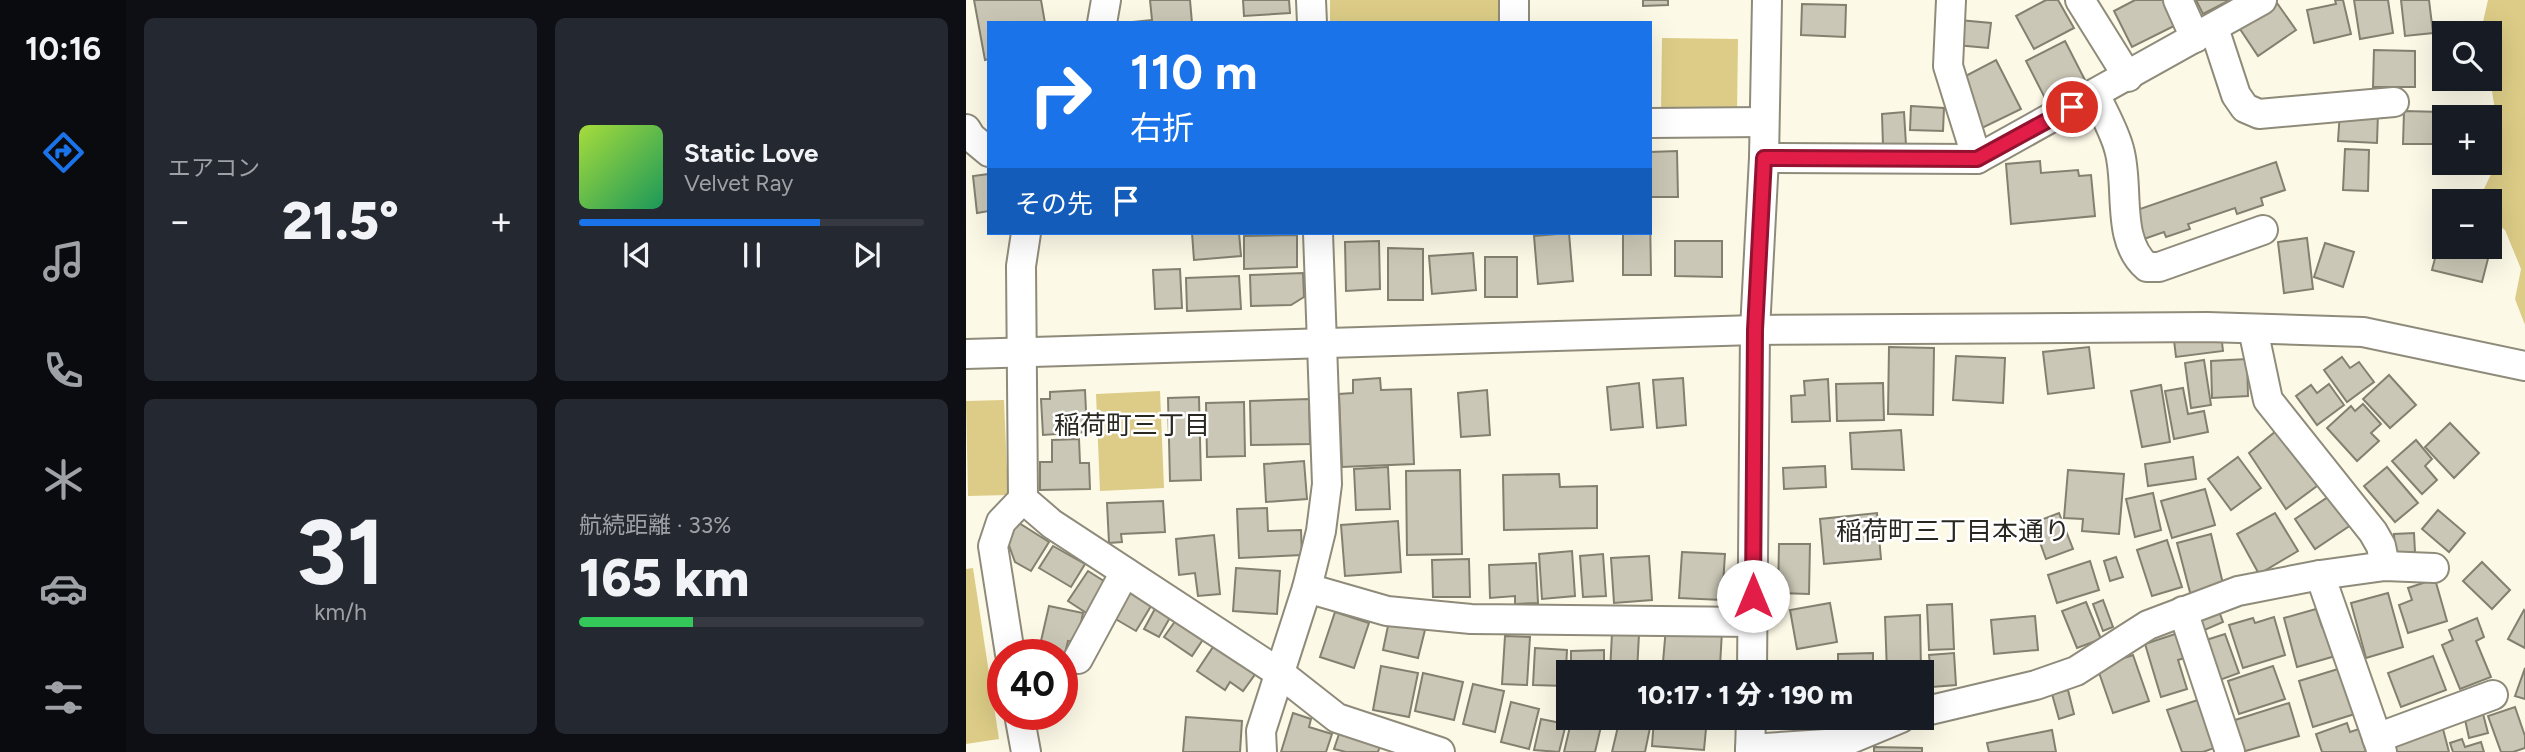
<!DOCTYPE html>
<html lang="ja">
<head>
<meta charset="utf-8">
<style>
  body { margin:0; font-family:Figtree,"Noto Sans JP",sans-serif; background:#242831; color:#f1f3f6; height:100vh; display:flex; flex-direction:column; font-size:26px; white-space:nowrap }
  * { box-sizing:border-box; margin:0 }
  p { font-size:23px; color:#9ea1a6 }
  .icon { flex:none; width:38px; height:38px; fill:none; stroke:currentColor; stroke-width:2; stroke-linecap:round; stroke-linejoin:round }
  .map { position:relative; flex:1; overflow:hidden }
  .drawer { display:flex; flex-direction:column; gap:18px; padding:18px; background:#0d0f14; width:840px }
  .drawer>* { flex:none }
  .top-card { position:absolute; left:21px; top:21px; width:665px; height:214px; border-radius:0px; box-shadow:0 7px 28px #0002; background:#1a73e8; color:#fff; overflow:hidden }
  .tools { position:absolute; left:1466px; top:21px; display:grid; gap:14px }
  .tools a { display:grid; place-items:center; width:70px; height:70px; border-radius:0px; background:#171b24; box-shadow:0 7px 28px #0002; font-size:35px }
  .speed { position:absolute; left:21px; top:639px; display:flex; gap:14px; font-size:35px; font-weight:700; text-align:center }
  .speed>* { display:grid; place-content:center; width:91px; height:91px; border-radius:50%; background:#171b24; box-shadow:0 7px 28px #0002; line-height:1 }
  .speed .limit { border:10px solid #d22; background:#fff; color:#111 }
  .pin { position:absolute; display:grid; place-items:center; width:60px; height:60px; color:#fff; margin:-30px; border:4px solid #fff; border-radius:50%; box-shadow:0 2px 7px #0007 }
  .me { position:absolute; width:77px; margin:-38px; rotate:0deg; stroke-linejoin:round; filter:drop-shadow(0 0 5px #0008) }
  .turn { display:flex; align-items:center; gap:24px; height:147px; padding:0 28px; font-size:32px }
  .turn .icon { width:91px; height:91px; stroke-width:2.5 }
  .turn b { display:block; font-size:49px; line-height:60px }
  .then { display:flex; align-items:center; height:66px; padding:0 28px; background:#0003; gap:14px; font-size:26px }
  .big { font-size:52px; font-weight:800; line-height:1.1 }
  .drawer .card { flex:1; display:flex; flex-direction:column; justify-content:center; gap:10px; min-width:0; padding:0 24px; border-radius:10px; background:#242831 }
  .drawer .dial { align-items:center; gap:0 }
  .dial b { font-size:91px; line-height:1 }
  .song { display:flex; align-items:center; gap:21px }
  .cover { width:84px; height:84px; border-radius:10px; background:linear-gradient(135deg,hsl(80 70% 55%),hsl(150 70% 35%)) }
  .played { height:7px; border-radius:4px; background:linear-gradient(90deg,#1a73e8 70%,#363941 70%) }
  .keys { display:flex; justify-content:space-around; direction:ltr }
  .heat { display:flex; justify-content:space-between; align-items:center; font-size:38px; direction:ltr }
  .charge { height:10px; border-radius:5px; background:linear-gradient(90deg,#34c759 33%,#363941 0) }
  .drawer .tiles { flex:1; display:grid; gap:18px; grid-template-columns:repeat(2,1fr) }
  .trip { position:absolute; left:590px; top:660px; width:378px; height:70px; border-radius:0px; background:#171b24; box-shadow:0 7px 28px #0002; font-weight:800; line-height:70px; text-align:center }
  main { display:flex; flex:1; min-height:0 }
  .menu { display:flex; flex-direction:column; width:126px; justify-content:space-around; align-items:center; background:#090b0e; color:#9ea1a6 }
  .menu .icon { width:49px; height:49px }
  .menu .on { color:#1a73e8 }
  .menu b { font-size:32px; color:#f1f3f6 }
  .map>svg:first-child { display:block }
</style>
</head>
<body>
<main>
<nav class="menu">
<b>10:16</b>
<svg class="icon on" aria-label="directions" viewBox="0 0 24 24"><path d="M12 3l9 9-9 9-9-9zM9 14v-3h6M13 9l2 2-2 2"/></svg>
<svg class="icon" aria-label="music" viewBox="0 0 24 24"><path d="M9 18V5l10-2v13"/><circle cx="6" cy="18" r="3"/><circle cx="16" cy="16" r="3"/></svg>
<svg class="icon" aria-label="phone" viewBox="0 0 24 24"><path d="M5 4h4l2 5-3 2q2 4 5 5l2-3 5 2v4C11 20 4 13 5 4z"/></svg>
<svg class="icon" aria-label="climate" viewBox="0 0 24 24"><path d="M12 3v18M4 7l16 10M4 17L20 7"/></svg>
<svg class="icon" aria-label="car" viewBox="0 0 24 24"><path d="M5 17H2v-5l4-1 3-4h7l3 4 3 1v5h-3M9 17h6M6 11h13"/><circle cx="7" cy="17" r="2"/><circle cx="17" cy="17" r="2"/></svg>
<svg class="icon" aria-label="filters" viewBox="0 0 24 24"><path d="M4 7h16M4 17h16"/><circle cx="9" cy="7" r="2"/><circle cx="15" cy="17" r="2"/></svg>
</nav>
<section class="drawer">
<div class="tiles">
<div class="card"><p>エアコン</p>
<div class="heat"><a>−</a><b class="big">21.5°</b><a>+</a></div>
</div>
<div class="card">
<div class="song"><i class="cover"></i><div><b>Static Love</b><p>Velvet Ray</p></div></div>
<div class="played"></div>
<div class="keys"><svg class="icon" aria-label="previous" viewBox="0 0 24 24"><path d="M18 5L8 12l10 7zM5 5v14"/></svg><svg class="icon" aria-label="pause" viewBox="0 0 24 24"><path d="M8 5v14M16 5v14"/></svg><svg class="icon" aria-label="next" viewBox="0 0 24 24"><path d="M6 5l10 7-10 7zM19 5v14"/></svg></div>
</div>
<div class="card dial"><b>31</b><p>km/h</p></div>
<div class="card"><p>航続距離 · 33%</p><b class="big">165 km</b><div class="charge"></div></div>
</div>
</section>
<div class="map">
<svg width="1559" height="752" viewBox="0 0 1559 752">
  <rect width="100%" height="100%" fill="#fdf9e7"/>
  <!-- green -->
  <g fill="#dccc87">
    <rect x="364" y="0" width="168" height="23"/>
    <path d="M1522,0H1559V325L1549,299L1555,269L1539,230L1524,218V201H1516V193L1529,166L1524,146L1528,104L1524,78V33H1519L1517,22Z"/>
    <path d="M696,38L772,39L771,113L695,112Z"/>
    <path d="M194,391L198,488L134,491L130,394Z"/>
    <path d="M38,400L42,495L2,496L0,401Z"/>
    <path d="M7,568L33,739L0,744V569Z"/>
  </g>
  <!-- building -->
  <g fill="#cac7b6" stroke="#838070" stroke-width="2">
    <path d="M8,0H75L79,23H23V59L19,60Z"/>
    <path d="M184,0H224L226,23H157L186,20Z"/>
    <path d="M277,0H323L324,13L278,16Z"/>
    <path d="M677,0H702V5L677,6Z"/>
    <path d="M1080,0H1092L1108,28L1068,49L1050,16Z"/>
    <path d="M1169,0H1202L1214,23L1166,47L1148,11Z"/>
    <path d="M1230,0H1264L1237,14Z"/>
    <path d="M1369,0H1377L1385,34L1348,43L1341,10L1370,4Z"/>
    <path d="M1388,0H1422L1427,33L1394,39Z"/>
    <path d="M1435,0H1463L1467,33L1439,36Z"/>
    <path d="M1311,3L1330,30L1292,56L1274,29Z"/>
    <path d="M836,4L880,5L879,37L835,35Z"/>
    <path d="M993,20L1025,23L1022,48L990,45Z"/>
    <path d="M1099,41L1120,82L1081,102L1060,61Z"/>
    <path d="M1408,50L1449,51V87H1407Z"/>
    <path d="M1030,60L1055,109L1016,128L992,80Z"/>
    <path d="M945,106L978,108L977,131L944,130Z"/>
    <path d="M1374,111L1412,112L1411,143L1372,141Z"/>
    <path d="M1438,111L1477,112V144H1437Z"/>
    <path d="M938,112L940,145L917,146L916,114Z"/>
    <path d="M1379,149L1403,150L1402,191L1377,190Z"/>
    <path d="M711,151L712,197H684V152Z"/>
    <path d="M1074,161L1075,173L1112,170L1113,176L1125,175L1129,216L1045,224L1040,164Z"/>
    <path d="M1310,162L1319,190L1295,198L1297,205L1271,214L1269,208L1222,224L1224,229L1200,237L1198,232L1178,239L1168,211Z"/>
    <path d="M23,174V211L11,213L7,176Z"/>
    <path d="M684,212L685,275H657V233H684Z"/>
    <path d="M226,233H273L275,256L228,260Z"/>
    <path d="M603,233L607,281L572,284L568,236Z"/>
    <path d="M331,235V267L278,269V236Z"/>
    <path d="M1475,235L1479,236V247H1525L1516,282L1466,270Z"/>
    <path d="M1341,238L1347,289L1318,293L1312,242Z"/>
    <path d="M413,241L414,289L380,291L379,242Z"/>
    <path d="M709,241H756V277L709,276Z"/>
    <path d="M1359,243L1388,252L1377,287L1348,277Z"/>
    <path d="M422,248L457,249V300H422Z"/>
    <path d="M507,253L510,290L466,294L463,256Z"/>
    <rect x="519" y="257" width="32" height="40"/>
    <path d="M214,269L216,308L189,309L187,270Z"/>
    <path d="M337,273L338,297L325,305L285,306L284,275Z"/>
    <path d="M273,276L275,309L221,311L220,278Z"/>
    <path d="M1255,334L1257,351L1210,357L1208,340Z"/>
    <path d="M923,347L968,348L967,415L922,414Z"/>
    <path d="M1123,347L1128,388L1082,394L1077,352Z"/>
    <path d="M990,356L1039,358L1037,403L987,400Z"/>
    <path d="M1376,357L1384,368L1393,362L1408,382L1381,402L1358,370Z"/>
    <path d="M1281,359L1282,396L1246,398L1245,361Z"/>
    <path d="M1238,360L1245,405L1225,408L1219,363Z"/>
    <path d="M1423,375L1450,405L1424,428L1397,399Z"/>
    <path d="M414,378L415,390L445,389L448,464L376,467L373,394L387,393V380Z"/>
    <path d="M717,378L720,425L691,428L687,380Z"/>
    <path d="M862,379L864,421L826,422L825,396L839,395L838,381Z"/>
    <path d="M673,383L677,427L645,430L641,387Z"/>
    <path d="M917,383L918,420L871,421L870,384Z"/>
    <path d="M1363,384L1378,405L1351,425L1330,396L1345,385L1351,393Z"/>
    <path d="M1195,385L1204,442L1176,447L1165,391Z"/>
    <path d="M1217,388L1222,414L1238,411L1242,432L1208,439L1199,391Z"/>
    <path d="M119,390L121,432L77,435L75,399H84V392Z"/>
    <path d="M521,390L524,435L495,437L492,393Z"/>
    <path d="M233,397L235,480L204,481L202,398Z"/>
    <path d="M343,399L344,444L285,445L284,401Z"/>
    <path d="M278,402L279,456L241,457L240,403Z"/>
    <path d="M1397,404L1415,424L1405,433L1413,441L1391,461L1361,428L1385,406L1389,411Z"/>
    <path d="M1484,423L1513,453L1488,478L1459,447Z"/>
    <path d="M1315,427L1355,483L1320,509L1283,453Z"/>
    <path d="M935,430L938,470L886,469L884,433Z"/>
    <path d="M113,439L114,463H123L124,489L74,490V462H86V440Z"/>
    <path d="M1450,440L1466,459L1459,466L1471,480L1456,494L1426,461Z"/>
    <path d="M1227,457L1230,479L1182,486L1179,464Z"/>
    <path d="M1272,457L1295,488L1265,510L1242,479Z"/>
    <path d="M338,461L341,499L300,502L298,464Z"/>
    <path d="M859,466L860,487L818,489L817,468Z"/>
    <path d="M422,467L424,509L390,510L388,469Z"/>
    <path d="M1421,467L1452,503L1429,522L1398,486Z"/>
    <path d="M494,470L496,554L441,555L440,471Z"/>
    <path d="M1102,470L1158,474L1153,534L1116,531L1117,519L1098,518Z"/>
    <path d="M593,474L594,487L631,486V528L538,530L537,475Z"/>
    <path d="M1239,489L1249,525L1206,538L1195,501Z"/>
    <path d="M1187,493L1195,530L1169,537L1160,499Z"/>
    <path d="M1368,493L1388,523L1349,549L1329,519Z"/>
    <path d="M197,501L199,532L155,534L156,542L143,543L141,503Z"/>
    <path d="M301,508L302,531L335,530L336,555L273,558L271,509Z"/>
    <path d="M1472,510L1499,533L1483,552L1456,529Z"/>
    <path d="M911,513L915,559L858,564L854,519Z"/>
    <path d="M1093,513L1107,549L1080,559L1067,523Z"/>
    <path d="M1309,513L1332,551L1293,574L1271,534Z"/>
    <path d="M50,521L83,542L65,571L49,562L40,537Z"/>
    <path d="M432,521L435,572L379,576L375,525Z"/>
    <path d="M1448,533L1449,552H1429L1428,534Z"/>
    <path d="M1245,534L1258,588L1225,596L1211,543Z"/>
    <path d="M248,535L254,594L232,596L229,573L213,575L210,539Z"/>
    <path d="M1201,540L1216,587L1186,596L1171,550Z"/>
    <path d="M813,544H844L843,594L812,593Z"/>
    <path d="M87,546L119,564L105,587L73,568Z"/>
    <path d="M606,551L609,596L576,599L573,554Z"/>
    <path d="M716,552L759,554L756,600L713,598Z"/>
    <path d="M637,554L640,596L617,597L614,556Z"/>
    <path d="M683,556L686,600L648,603L645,558Z"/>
    <path d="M1150,557L1157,577L1144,581L1138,561Z"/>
    <path d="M503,559L504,597H467L466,560Z"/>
    <path d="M1124,561L1133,590L1091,603L1082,575Z"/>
    <path d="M1516,562L1544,590L1526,609L1497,581Z"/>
    <path d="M570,563L572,603L549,604V596L524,598L523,565Z"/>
    <path d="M270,568L314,571L311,614L267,611Z"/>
    <path d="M122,571L141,583L122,614L102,601Z"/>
    <path d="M1469,579L1481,621L1442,633L1433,605L1446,600L1442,588Z"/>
    <path d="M156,588L185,606L170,631L141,614Z"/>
    <path d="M1422,593L1437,647L1400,658L1385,603Z"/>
    <path d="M1137,600L1147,627L1137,631L1127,604Z"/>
    <path d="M1120,602L1135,639L1111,648L1096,611Z"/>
    <path d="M864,603L871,642L831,649L824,610Z"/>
    <path d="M986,604L988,649L963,650L961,605Z"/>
    <path d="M191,605L206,614L193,637L178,629Z"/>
    <path d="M83,606L117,613L111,643L102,641L97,661L96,654H72Z"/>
    <path d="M1251,606L1257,622L1234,632L1228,616Z"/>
    <path d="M1350,609L1356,627L1364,624L1373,655L1331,667L1318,618Z"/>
    <path d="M1558,610L1559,611V648L1542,639Z"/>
    <path d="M369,612L403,623L388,668L354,657Z"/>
    <path d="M954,615L955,672H921L919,617Z"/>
    <path d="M1069,616L1072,650L1028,654L1025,620Z"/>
    <path d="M212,617L240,635L226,656L198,637Z"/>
    <path d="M1308,617L1319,655L1277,668L1263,625L1287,618L1289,623Z"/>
    <path d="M1511,618L1518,637L1510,641L1525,677L1494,689L1476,645L1487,640L1483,630Z"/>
    <path d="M423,621L459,630L452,658L417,650Z"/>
    <path d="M700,627L756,631L754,666L697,662Z"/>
    <path d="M1215,632L1222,657L1212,660L1221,689L1195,697L1179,644Z"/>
    <path d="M646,633L673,634L671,672H644Z"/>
    <path d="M1259,634L1273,673L1251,681L1237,641Z"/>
    <path d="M539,636L564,637L561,685L536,684Z"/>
    <path d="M253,638L290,673L277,691L264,682L259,690L231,671Z"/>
    <path d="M569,648L601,650L599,686L567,685Z"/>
    <path d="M638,650V672H605V651Z"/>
    <path d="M907,653V672H863V667H872V654Z"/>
    <path d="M988,653L990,685L966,687L963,655Z"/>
    <path d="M1167,655L1183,701L1147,713L1131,667Z"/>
    <path d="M1467,656L1480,690L1435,707L1422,673Z"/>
    <rect x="815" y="661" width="28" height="11"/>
    <path d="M415,666L452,673L443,717L407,710Z"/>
    <path d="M1307,666L1319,699L1273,714L1262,681Z"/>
    <path d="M1559,668V699L1549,696Z"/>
    <path d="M1372,669L1377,684L1382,683L1392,713L1347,727L1333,681Z"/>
    <path d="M457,673L497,682L488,720L449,711Z"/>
    <path d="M507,684L538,691L529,732L497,724Z"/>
    <path d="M1102,690L1108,714L1093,719L1086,694Z"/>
    <path d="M1235,699L1251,747L1237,752H1216L1201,710Z"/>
    <path d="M545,702L573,709L563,749L535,742Z"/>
    <path d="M1323,703L1333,736L1276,752L1266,721Z"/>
    <path d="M1549,707L1559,736V748L1547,752H1535L1522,716Z"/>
    <path d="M1516,710L1522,733L1503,738L1498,715Z"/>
    <path d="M327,713L345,719L343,727L366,734L360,752H315Z"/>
    <path d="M220,717L276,721L274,752H217Z"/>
    <path d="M606,718H637L629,752H598Z"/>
    <path d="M654,718H686L679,752H646Z"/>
    <path d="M688,718H741L738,750L686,746Z"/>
    <path d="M815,718H854V728L815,729Z"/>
    <path d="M575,719L600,724L593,752L568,750Z"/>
    <path d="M1381,723L1384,732L1393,729L1400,752H1356L1350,734Z"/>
    <path d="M375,728L415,743L412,752H380L368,749Z"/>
    <path d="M1477,729L1483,752H1428L1425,744Z"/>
    <path d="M1086,730L1090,752H1023L1021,743Z"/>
    <path d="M1496,739L1499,747L1515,742L1518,752H1487L1484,743Z"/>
    <path d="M908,747L956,748V752H908Z"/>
  </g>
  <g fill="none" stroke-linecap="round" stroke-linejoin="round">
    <!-- minor casing -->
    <g stroke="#8f8b7b" stroke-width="32">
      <g id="minor">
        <path d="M345,0L346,23"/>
        <path d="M985,0L982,66L1011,159"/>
        <path d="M1114,0L1162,77"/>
        <path d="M1212,0L1229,38"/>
        <path d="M136,23L140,0"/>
        <path d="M548,23V0"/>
        <path d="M1248,28L1270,95L1279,108L1293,114L1428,102"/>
        <path d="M1129,94C1137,112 1148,130 1153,149C1164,186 1149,240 1181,267H1193L1297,230"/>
        <path d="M684,123L797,122"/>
        <path d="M0,129L5,137L23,152"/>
        <path d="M798,158L1011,159L1296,0"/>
        <path d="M60,233L55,266L57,499L86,524L315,674L371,718L474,752"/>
        <path d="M1287,329L1302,400L1407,532L1415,546L1419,566"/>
        <path d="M0,354L789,330L1241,327L1397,332L1559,366"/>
        <path d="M1354,575L1416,752"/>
        <path d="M341,588L421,611L505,619L787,622"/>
        <path d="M1217,611L1264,752"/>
        <path d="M44,654L27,546L35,522L57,499"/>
        <path d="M112,659L159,572"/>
        <path d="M786,672L789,330L798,158L801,0"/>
        <path d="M956,712L1070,685L1110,671L1182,625L1272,591L1354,575L1419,566L1468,568"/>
        <path d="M53,714L60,752"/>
        <path d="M1411,738L1527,695"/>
        <path d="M784,749L875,743L935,718"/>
        <path d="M296,752L295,731L341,588L355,531L361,484L352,233"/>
        <path d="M784,752L785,718"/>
      </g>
    </g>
    <!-- minor -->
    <use href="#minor" stroke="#fff" stroke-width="28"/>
  </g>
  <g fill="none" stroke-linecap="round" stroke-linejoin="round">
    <!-- route casing -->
    <g stroke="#92132f" stroke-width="18">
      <path id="route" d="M787,596L789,330L798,158L1011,159L1106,107"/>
    </g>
    <!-- route -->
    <use href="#route" stroke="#e11d48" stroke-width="12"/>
  </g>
  <g text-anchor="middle" stroke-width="5" stroke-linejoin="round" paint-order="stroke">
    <!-- neighbourhood labels -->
    <g font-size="26" fill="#282720" stroke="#fff">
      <text x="166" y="434">稲荷町三丁目</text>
      <text x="987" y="540">稲荷町三丁目本通り</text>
    </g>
  </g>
</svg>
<div class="tools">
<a><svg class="icon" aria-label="search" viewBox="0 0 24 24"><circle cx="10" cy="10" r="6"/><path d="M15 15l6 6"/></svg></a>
<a>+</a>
<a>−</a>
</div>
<div class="speed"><div class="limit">40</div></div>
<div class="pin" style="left:1106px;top:107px;background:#d93025"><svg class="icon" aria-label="arrive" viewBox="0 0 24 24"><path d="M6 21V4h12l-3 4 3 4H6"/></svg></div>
<svg class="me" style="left:787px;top:596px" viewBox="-20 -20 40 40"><circle r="19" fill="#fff"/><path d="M0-13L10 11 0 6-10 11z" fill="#e11d48"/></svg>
<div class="trip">10:17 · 1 分 · 190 m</div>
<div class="top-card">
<div class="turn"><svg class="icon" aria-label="right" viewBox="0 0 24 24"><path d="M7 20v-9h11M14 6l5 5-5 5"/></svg><div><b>110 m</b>右折</div></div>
<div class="then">その先<svg class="icon" aria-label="arrive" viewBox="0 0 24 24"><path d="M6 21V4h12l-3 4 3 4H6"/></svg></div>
</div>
</div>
</main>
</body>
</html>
